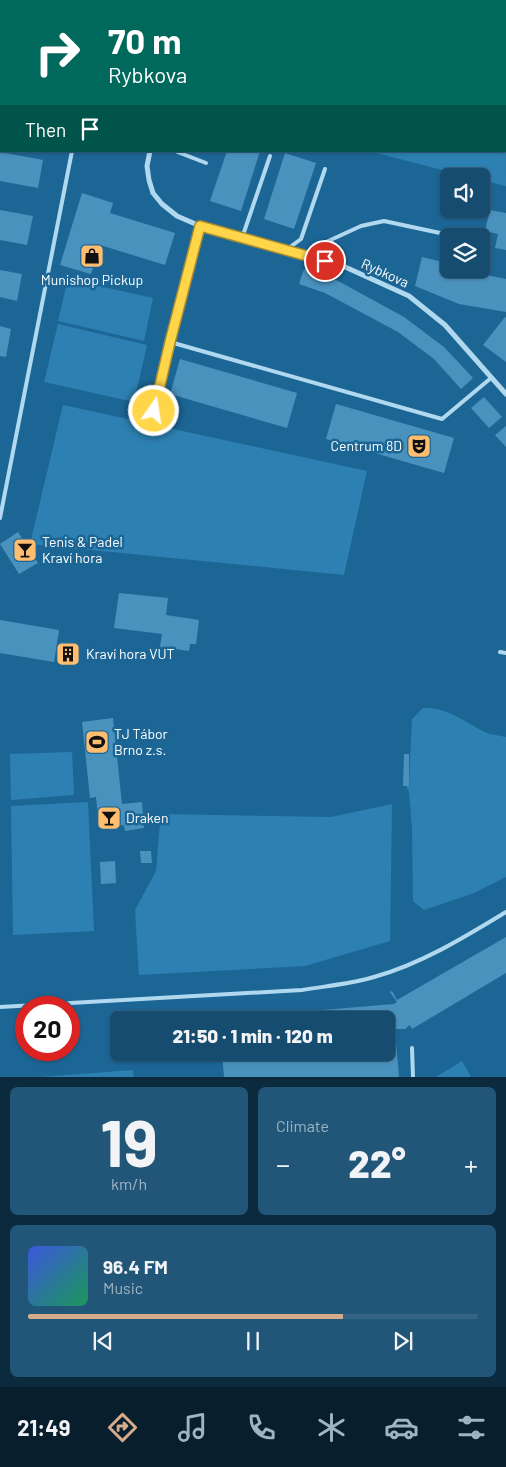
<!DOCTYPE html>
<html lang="en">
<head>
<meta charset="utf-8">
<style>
  body { margin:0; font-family:Barlow,sans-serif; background:#225678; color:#f1f3f6; height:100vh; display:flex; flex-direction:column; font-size:19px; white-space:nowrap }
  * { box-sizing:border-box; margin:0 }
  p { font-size:16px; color:#9db4c3 }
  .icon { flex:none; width:28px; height:28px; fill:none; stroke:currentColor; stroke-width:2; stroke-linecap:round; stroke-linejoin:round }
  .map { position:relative; height:1077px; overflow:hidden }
  .side { display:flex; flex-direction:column; gap:10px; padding:10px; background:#0c2a3e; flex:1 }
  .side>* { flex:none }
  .top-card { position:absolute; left:0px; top:0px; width:506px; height:152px; box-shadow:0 1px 4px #0004,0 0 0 1px #346383; background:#00695c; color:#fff; overflow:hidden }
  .tools { position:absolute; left:440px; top:168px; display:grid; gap:10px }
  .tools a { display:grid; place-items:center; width:50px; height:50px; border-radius:8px; background:#154c70; box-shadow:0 1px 4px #0004,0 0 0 1px #346383; font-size:25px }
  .speed { position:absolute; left:15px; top:996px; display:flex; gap:10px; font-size:25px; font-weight:700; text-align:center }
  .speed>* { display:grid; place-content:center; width:65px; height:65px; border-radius:50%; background:#154c70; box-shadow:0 1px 4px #0004,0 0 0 1px #346383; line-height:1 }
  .speed .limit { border:8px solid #d22; background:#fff; color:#111 }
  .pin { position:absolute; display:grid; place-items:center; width:42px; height:42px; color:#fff; margin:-21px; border:2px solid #fff; border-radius:50%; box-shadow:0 1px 5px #0007 }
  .me { position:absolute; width:55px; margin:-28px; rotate:13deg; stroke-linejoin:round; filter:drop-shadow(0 0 4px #0008) }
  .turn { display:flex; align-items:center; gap:18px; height:105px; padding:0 25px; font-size:22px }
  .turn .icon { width:65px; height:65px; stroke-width:2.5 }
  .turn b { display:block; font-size:35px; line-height:42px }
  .then { display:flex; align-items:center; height:48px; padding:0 25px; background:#0003; gap:10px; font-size:19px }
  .big { font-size:38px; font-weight:800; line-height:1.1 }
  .side .widget { flex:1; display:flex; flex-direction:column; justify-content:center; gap:8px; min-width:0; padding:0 18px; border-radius:8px; background:#225678 }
  .side .dial { align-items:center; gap:0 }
  .dial b { font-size:65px; line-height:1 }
  .song { display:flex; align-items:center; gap:15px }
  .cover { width:60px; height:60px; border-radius:8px; background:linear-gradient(135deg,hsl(230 70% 55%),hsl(150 70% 35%)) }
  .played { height:5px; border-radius:2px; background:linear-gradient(90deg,#d6ab8b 70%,#346383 70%) }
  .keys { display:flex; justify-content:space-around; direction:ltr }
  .heat { display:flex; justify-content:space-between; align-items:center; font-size:28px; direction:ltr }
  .side .tiles { flex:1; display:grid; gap:10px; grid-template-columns:1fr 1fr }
  .widget:last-child { grid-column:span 2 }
  .trip { position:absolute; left:110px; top:1011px; width:285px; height:50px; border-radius:8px; background:#154c70; box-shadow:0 1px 4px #0004,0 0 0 1px #346383; font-weight:800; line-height:50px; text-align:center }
  .menu { display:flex; height:80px; justify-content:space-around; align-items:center; background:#081e2d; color:#9db4c3 }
  .menu .icon { width:35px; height:35px }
  .menu .active { color:#d6ab8b }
  .menu b { font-size:22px; color:#f1f3f6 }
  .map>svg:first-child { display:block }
</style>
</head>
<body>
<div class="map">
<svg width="506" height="1077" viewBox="0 0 506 1077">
  <rect width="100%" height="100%" fill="#1c6696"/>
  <!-- green -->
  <g fill="#2d80b2">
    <path d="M0,0H176L1,1V42Z"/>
    <path d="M195,0H467V1H194Z"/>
    <path d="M505,13L506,186L481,180V176H465L369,151H505Z"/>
    <path d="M68,279L153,298L144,341L58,321Z"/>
    <path d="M58,324L147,345L134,402L44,382Z"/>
    <path d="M63,405L367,471L344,575L30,544Z"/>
    <path d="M423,708C451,707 465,724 490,734C495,735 501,736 506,737V877L474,893L424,910L413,901L412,828L409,792L406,786L409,785L412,719Z"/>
    <path d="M72,752L74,795L11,800L10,754Z"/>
    <path d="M88,802L94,931L13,935L11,806Z"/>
    <path d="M392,804L390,941L305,966L139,975L135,910L156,871L160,823L159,814L331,817Z"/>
    <path d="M462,1061L471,1077H436Z"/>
    <path d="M133,1070L134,1077H40Z"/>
  </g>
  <!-- building -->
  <g fill="#4a92be">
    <path d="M227,151H260L241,211L210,201Z"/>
    <path d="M0,152L43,160L38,188L0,181Z"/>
    <path d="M285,153L316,163L294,229L264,219Z"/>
    <path d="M82,193L113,203L110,213L175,233L165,265L100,245L91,274L60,265Z"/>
    <path d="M0,210L33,216L27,245L0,240Z"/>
    <path d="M490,210L506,213V250L495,248L498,234L485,231Z"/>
    <path d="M422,257L443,262L441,268L454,269L453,271L464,273L466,271L506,279V312L459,304L415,286Z"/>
    <path d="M304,269L329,276L404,317L444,347L473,378L461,389L434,359L398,332L325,293L299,284Z"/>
    <path d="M0,270L22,274L17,301L0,297Z"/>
    <path d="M505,317L506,318V362L483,345Z"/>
    <path d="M0,326L11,329L6,357L0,356Z"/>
    <path d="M180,359L297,393L287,428L170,394Z"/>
    <path d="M484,397L502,417L489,428L471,408Z"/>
    <path d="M336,404L454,438L444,473L326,439Z"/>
    <path d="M506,426V447L495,435Z"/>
    <path d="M18,532L38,563L19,574L0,544Z"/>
    <path d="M119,593L168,598L166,615L199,620L196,644H190L189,651L160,647L162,634L114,628Z"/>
    <path d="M0,620L59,630L54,662L0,653Z"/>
    <path d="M60,642L79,645L76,666L57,663Z"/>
    <path d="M113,718L122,804L142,802L144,828L125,831L124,825L99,827L96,797L90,798L82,722Z"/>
    <path d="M404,754H409V786H403Z"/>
    <path d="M140,851H151L152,863H141Z"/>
    <path d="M115,861L116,883L101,884L100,862Z"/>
    <path d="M506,937V973L412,1029L410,1025L405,1029H395L399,1077H224L222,1052H386V1020H217V1019L394,1004L397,1002L390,992L392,991L397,1000Z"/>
  </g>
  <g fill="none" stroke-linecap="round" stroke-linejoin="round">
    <!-- service -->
    <g stroke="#b0d8ef" stroke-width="4">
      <path d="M175,151L206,163"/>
      <path d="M200,226L170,342L442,419L491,378"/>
      <path d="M242,238L270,156"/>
      <path d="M286,250L301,239L325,169"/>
      <path d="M306,256L324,243L361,226L384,221L454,236"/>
      <path d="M154,411L170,342"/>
      <path d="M0,518L72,151"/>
      <path d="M500,652L506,653"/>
      <path d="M0,1007L302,990C326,986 351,984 374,977C421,964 465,937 506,912"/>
      <path d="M412,1048L413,1077"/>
    </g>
    <!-- minor -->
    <g stroke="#b0d8ef" stroke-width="5">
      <path d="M185,1V0"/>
      <path d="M150,151L147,166L149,180L153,193L162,204L177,216L200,226L343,266L409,296L445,325L506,394"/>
    </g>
  </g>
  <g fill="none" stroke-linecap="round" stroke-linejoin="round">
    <!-- route casing -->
    <g stroke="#a68a30" stroke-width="12">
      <path id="route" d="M154,411L170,342L200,226L325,261"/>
    </g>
    <!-- route -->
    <use href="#route" stroke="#ffd54a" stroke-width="9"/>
  </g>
  <!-- icons -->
  <defs>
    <g id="shop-square" transform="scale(1.25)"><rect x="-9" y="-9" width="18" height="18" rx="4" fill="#ffbd6f" stroke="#1c6696"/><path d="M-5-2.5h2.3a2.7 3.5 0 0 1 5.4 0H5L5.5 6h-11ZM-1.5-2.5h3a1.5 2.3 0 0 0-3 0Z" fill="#111"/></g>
    <g id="theatre-square" transform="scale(1.25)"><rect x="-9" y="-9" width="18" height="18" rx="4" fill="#ffbd6f" stroke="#1c6696"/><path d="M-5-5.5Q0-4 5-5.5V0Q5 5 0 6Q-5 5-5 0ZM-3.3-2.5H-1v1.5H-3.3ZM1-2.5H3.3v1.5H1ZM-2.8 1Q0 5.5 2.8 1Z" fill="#111"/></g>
    <g id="bar-square" transform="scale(1.25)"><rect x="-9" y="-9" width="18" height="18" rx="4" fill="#ffbd6f" stroke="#1c6696"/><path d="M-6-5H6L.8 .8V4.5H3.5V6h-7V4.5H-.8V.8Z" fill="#111"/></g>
    <g id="building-square" transform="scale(1.25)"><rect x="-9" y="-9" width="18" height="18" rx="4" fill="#ffbd6f" stroke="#1c6696"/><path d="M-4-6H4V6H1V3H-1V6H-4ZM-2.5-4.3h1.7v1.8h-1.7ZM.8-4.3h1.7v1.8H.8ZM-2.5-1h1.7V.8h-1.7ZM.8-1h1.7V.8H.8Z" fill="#111"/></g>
    <g id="stadium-square" transform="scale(1.25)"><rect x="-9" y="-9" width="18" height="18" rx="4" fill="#ffbd6f" stroke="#1c6696"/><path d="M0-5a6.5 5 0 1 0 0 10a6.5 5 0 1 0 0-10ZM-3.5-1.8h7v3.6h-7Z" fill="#111"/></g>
  </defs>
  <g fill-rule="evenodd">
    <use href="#shop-square" x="92" y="256"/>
    <use href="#theatre-square" x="419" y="446"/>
    <use href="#bar-square" x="25" y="550"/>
    <use href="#building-square" x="68" y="654"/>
    <use href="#stadium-square" x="97" y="742"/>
    <use href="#bar-square" x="109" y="818"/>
  </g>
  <g text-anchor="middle" stroke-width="5" stroke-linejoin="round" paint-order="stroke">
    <!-- street labels -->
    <g font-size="14" fill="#fff" stroke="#1c6696">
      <text transform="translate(385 273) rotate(24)" y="5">Rybkova</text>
    </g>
    <!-- poi labels -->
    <g font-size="14" fill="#fff" stroke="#1c6696" text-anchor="start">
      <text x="92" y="285" text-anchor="middle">Munishop Pickup</text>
      <text x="402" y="451" text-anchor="end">Centrum 8D</text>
      <text x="42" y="547">Tenis &amp; Padel<tspan x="42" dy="16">Kraví hora</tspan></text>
      <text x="86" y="659">Kraví hora VUT</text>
      <text x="114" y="739">TJ Tábor<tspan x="114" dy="16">Brno z.s.</tspan></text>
      <text x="126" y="823">Draken</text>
    </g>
  </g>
</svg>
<div class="tools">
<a><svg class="icon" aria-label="sound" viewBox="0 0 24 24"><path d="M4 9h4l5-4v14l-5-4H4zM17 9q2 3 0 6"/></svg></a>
<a><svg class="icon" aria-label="layers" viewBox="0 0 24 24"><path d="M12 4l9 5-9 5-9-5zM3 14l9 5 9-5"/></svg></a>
</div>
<div class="speed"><div class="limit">20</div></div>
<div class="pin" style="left:325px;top:261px;background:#d93025"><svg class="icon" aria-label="arrive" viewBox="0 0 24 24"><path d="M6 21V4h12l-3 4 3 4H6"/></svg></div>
<svg class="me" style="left:154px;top:411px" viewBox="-20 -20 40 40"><circle r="17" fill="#ffd54a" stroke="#fff" stroke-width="3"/><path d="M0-11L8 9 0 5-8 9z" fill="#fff"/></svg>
<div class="trip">21:50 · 1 min · 120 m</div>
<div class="top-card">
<div class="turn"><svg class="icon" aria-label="right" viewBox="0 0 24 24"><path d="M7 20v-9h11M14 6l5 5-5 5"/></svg><div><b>70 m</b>Rybkova</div></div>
<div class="then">Then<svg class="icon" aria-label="arrive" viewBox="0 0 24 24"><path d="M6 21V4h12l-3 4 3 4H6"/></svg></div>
</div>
</div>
<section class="side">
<div class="tiles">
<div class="widget dial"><b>19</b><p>km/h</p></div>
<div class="widget"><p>Climate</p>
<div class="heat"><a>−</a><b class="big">22°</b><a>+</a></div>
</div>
<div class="widget">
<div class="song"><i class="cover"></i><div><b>96.4 FM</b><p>Music</p></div></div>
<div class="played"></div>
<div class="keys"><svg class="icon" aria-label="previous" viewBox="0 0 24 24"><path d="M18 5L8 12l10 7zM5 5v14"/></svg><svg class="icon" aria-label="pause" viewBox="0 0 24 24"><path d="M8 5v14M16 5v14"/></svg><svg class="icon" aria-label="next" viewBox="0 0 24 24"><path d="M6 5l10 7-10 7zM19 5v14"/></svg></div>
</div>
</div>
</section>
<nav class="menu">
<b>21:49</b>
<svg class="icon active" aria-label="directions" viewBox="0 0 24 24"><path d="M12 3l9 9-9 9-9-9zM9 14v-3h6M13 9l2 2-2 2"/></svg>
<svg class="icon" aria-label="music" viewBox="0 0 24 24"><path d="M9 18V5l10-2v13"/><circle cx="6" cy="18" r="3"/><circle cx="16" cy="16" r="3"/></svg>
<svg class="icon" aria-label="phone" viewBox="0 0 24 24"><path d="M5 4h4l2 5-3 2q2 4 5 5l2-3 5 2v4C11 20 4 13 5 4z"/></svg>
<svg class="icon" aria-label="climate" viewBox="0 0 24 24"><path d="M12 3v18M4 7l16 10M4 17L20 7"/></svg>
<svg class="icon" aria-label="car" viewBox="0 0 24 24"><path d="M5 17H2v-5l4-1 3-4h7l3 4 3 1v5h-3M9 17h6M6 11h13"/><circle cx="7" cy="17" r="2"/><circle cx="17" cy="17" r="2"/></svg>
<svg class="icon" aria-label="filters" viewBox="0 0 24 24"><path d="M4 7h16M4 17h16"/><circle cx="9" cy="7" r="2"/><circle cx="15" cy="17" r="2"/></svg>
</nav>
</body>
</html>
